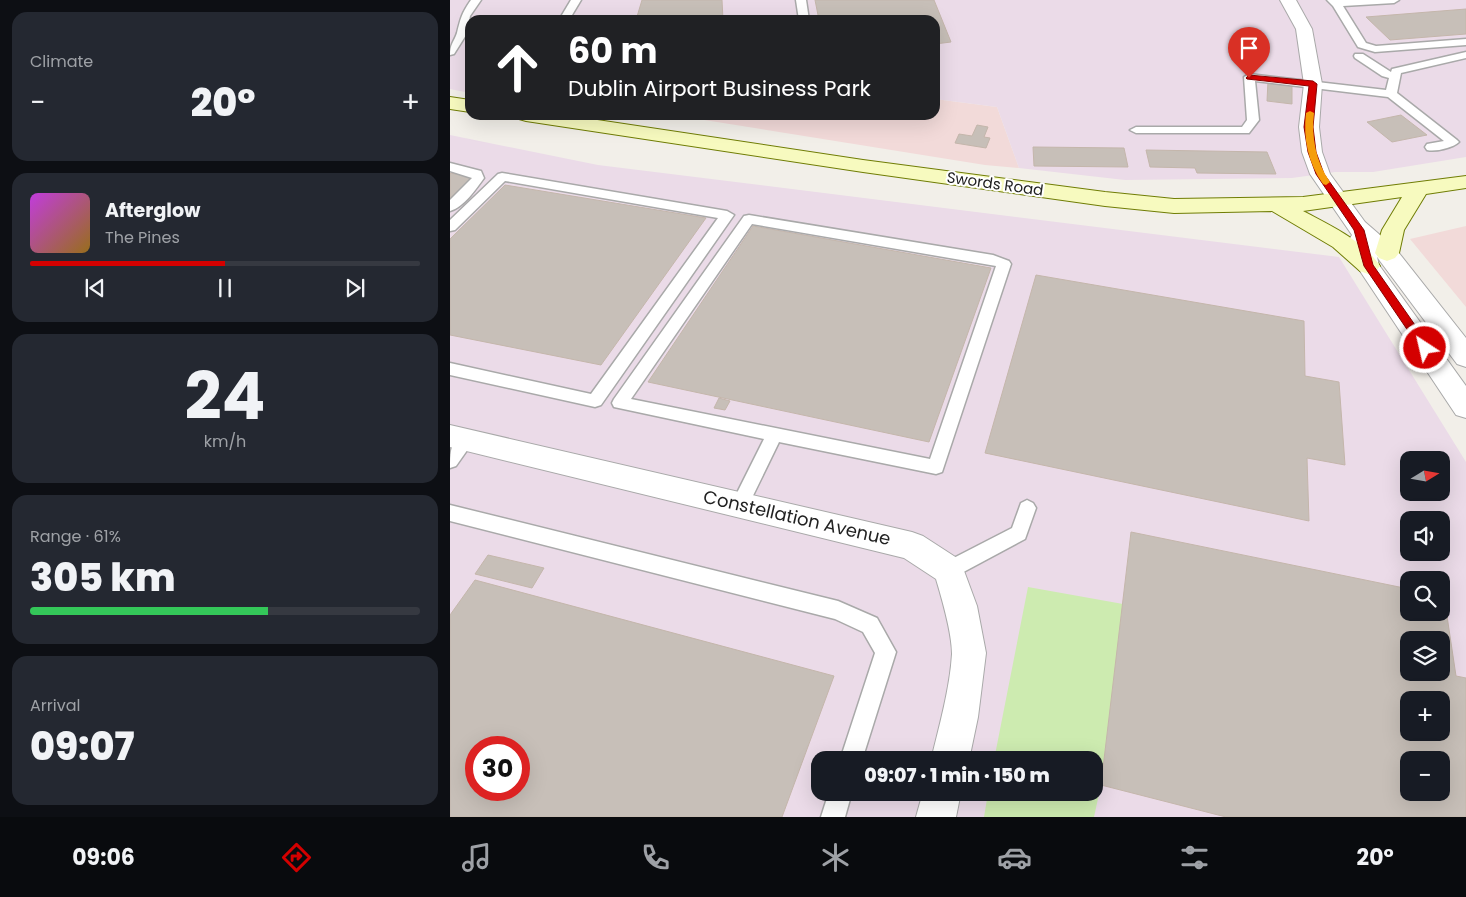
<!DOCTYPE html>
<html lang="en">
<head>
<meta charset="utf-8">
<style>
  body { margin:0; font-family:Poppins,sans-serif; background:#242831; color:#f1f3f6; height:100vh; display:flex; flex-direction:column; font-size:19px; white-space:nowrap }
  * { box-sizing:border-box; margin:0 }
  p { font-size:16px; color:#9ea1a6 }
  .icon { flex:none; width:28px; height:28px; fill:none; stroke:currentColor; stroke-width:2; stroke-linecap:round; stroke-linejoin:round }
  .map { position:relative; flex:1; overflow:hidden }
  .side { display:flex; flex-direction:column; gap:12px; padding:12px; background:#0d0f14; width:450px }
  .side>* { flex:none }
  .hud { position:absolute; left:15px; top:15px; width:475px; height:105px; border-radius:15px; box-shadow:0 5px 20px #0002; background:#202124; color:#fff; overflow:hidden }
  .needle { width:32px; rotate:79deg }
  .fabs { position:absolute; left:950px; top:451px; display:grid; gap:10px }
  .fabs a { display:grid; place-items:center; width:50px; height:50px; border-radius:10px; background:#171b24; box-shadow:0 5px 20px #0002; font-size:25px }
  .speed { position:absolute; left:15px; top:736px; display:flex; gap:10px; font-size:25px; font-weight:700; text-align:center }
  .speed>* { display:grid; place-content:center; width:65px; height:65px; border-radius:50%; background:#171b24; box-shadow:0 5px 20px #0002; line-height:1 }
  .speed .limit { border:8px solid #d22; background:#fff; color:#111 }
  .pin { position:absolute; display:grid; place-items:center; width:42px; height:42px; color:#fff; margin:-51px -21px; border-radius:50% 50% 50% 0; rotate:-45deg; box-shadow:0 0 5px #0007 }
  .pin .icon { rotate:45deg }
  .me { position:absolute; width:55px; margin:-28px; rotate:325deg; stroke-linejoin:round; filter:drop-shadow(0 0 4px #0008) }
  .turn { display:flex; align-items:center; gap:18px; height:105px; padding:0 20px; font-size:22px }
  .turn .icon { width:65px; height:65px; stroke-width:2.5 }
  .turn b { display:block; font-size:35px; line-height:42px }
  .big { font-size:38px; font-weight:800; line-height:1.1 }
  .side .widget { flex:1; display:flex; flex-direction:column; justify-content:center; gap:8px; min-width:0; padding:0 18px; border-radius:15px; background:#242831 }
  .side .dial { align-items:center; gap:0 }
  .dial b { font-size:65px; line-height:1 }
  .song { display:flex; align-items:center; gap:15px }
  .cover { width:60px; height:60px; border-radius:8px; background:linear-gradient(135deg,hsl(290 70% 55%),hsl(40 70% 35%)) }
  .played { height:5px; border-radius:2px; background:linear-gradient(90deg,#d40000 50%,#363941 50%) }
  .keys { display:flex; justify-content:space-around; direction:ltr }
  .heat { display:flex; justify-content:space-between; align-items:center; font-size:28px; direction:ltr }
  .charge { height:8px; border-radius:4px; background:linear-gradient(90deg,#34c759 61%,#363941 0) }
  .trip { position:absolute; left:361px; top:751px; width:292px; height:50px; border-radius:15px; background:#171b24; box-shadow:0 5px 20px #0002; font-weight:800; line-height:50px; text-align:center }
  .tabs { display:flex; height:80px; justify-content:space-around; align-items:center; background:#090b0e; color:#9ea1a6 }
  .tabs .icon { width:35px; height:35px }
  .tabs .selected { color:#d40000 }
  .tabs b { font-size:22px; color:#f1f3f6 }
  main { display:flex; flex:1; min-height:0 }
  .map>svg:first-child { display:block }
</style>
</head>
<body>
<main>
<section class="side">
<div class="widget"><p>Climate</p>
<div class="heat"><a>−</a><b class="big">20°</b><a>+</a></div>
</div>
<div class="widget">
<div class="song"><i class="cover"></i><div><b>Afterglow</b><p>The Pines</p></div></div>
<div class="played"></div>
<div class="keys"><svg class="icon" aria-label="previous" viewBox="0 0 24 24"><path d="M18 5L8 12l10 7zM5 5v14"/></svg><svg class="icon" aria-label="pause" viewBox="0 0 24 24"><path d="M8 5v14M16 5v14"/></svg><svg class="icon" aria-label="next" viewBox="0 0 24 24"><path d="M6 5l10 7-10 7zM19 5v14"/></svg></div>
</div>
<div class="widget dial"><b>24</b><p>km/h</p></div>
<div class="widget"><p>Range · 61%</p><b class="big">305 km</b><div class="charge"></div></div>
<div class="widget"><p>Arrival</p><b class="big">09:07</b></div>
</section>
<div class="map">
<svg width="1016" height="817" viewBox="0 0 1016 817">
  <rect width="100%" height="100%" fill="#f2efe9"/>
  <!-- commercial -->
  <g fill="#f2dad9">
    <path d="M485,99L547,107L569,168L535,165L223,115H485Z"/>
    <path d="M1016,226V307L960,239Z"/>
  </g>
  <!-- industrial -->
  <g fill="#ebdbe8" fill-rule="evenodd">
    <path d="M0,0H1016V157L923,172H885L842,178L675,180L569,168L547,107L485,99V20H20V93L0,89Z"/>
    <path d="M0,135L148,165L889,257L1016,462V817H0ZM959,460H991V492H959ZM959,520H991V552H959ZM959,580H991V612H959ZM959,640H991V672H959ZM959,700H991V732H959ZM26,748H69V790H26ZM370,760H645V792H370ZM959,760H991V792H959Z"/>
  </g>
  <!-- grass -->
  <path fill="#cdebb0" d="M578,587L673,604L651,785L644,817H534L538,793L645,792V760H544Z"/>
  <!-- building -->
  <g fill="#c7bfb8" stroke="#c4b6ab" fill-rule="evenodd">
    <path d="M192,0H272L273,20H186Z"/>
    <path d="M365,0H484L501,42L485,44V20H369Z"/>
    <path d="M1016,9V34L940,40L916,17Z"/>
    <path d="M818,81L842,84V104L817,101Z"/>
    <path d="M951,115L977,135L942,142L917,122Z"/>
    <path d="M527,125L538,127L534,137L540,138L536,148L505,143L509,134L522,136Z"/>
    <path d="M583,147L674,148L678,167L584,166Z"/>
    <path d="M696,150L817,152L826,174L747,173L745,168L700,167Z"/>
    <path d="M0,173L23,177L0,198Z"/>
    <path d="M55,185L256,218L151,365L0,335V239Z"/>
    <path d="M303,226L541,268L479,442L198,382Z"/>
    <path d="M586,275L854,321L855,376L889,382L895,465L857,458L859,521L535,453Z"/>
    <path d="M269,398L280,401L275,410L264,408Z"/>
    <path d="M681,532L959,589V612H991V596H994L1006,676L1016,678V817H776L651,785ZM959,640H991V672H959ZM959,700H991V732H959ZM959,760H991V792H959Z"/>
    <path d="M38,555L94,568L82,588L25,574Z"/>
    <path d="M25,580L384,676L332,817H0V615ZM26,748H69V790H26Z"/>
  </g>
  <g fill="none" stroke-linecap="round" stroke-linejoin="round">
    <!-- lane casing -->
    <g stroke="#a9a9a9" stroke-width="3">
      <g id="lane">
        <path d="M21,0H31L20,16L16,35L4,54L0,55C0,44 4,42 7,33C11,17 12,13 21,0Z"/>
        <path d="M121,0H131L119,20H109Z"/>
        <path d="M346,0H356L359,20H349Z"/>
        <path d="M877,0H949L944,3L893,6L916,43L926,46L1016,39V45L925,52L908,47L883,6Z"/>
        <path d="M1016,52V58L951,73L947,93L1007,140L1009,142C1003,148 985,152 977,150L975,147L977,144L994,141L938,97L805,81L809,120L799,133H686L680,130L686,127H792L797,120L794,77L799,74L936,90L939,78L932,76L905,58L904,56L905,54H913L941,72L942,69Z"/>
        <path d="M0,163L31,171L34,178C26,189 14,207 0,211V200L22,178L0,171Z"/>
        <path d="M52,173L277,211L284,215L151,405L145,407L0,375V363L141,394L268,218L55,181L5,230L0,231V220L48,174Z"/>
        <path d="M299,215L543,255L559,261L561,264L492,472L486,474L329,442L296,510L290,513L284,510L281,505L314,439L164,407L162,403L164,399L294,216ZM302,224L546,266L480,459L181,399Z"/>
        <path d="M17,432L23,434L25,439L6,466L0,468C0,453 0,438 17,432Z"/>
        <path d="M577,500L583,503L586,508L575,539L506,576L499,579L492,576L490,570L492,564L562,528L571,503Z"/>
        <path d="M0,505L388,601L427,618L446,652L412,760H390L425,653L413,632L385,619L0,521Z"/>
        <path d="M379,792H402L395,817H371Z"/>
      </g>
    </g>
    <!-- street casing -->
    <g stroke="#a9a9a9" stroke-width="2">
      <g id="street">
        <path d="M830,0H846L862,29L872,84L869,127L872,152L880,174L915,222L945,248L1016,338V367L1007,364L927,257L929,265L1016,386V418L1006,415L910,271L906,266L900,238L902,235L860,174L852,152L849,127L854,84L846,29Z"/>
        <path d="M0,425L462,532L473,536L510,560L527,606L536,653L528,717L519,760H481C489,727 500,688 502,654C502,633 492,599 486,579L454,558L0,447Z"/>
        <path d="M473,792H511L506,817H466Z"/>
      </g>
    </g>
    <!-- secondary casing -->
    <g stroke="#707d05" stroke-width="2">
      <g id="secondary">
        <path d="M0,97L20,100V112L0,109Z"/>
        <path d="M66,115H114L413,160L655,192L724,199L853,197L1016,176V188L976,194L954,230L949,253L945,258L937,261L929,258L925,253L932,230L952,197L853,211C879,225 913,240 930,266L926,271L918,274L910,271L883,247L822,211L724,213L655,206L413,172L76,121L69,119Z"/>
      </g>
    </g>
    <!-- lane -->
    <use href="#lane" fill="#fff" fill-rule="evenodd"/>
    <!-- street -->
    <use href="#street" fill="#fff" fill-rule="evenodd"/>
    <!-- secondary -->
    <use href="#secondary" fill="#f7fabf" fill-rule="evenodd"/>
  </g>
  <!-- route -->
  <path fill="#d40000" stroke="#8a0000" d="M799,75L863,81L867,84L863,127L866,152L874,174L914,230L923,265L979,345L980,348L979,350H971L914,266L904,230L866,174L858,152L854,127L859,86L797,79L796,78Z"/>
  <!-- slow -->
  <path fill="#f59e0b" d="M860,111L864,113C861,137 866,162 880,182L876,185L873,184C858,163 853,138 856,113Z"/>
  <g text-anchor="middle" stroke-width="4" stroke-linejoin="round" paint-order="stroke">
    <!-- far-street labels -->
    <g font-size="15" fill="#222" stroke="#fff">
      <text transform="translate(545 184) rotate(8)" y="5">Swords Road</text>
    </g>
    <!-- street labels -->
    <g font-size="18" fill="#222" stroke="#fff">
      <text transform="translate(347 518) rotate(13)" y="6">Constellation Avenue</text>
    </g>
  </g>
</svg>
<div class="fabs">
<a><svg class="needle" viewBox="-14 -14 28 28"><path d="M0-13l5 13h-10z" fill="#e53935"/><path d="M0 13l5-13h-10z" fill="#9ea1a6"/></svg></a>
<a><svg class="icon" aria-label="sound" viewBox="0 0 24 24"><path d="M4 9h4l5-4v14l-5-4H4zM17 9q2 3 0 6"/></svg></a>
<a><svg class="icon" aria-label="search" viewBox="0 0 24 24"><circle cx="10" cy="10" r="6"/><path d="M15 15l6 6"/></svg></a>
<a><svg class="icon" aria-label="layers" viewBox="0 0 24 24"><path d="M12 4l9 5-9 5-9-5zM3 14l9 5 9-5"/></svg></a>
<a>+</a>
<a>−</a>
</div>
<div class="speed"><div class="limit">30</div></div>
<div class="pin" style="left:799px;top:78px;background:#d93025"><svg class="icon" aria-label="arrive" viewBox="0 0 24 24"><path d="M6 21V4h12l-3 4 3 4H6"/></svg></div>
<svg class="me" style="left:975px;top:348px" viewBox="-20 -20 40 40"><circle r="17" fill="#d40000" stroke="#fff" stroke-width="3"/><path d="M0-11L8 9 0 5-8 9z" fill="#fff"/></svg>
<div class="trip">09:07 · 1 min · 150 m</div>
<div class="hud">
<div class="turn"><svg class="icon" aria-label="ahead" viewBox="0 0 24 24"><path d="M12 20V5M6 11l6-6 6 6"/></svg><div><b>60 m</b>Dublin Airport Business Park</div></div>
</div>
</div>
</main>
<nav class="tabs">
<b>09:06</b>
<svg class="icon selected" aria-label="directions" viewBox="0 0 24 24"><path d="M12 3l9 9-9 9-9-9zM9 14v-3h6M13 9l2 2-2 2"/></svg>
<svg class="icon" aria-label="music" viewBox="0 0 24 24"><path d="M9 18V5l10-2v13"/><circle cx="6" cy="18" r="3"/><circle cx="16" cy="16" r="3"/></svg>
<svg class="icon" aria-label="phone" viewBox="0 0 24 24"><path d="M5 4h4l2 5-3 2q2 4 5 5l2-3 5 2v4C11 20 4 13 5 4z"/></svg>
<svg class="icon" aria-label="climate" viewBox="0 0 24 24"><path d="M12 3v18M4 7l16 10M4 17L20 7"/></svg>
<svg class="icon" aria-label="car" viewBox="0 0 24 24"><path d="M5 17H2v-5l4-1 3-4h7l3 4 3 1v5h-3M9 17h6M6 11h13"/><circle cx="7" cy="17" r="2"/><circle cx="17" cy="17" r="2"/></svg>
<svg class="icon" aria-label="filters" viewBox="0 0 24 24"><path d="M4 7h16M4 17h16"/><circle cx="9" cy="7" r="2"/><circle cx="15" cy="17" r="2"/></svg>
<b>20°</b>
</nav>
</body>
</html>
